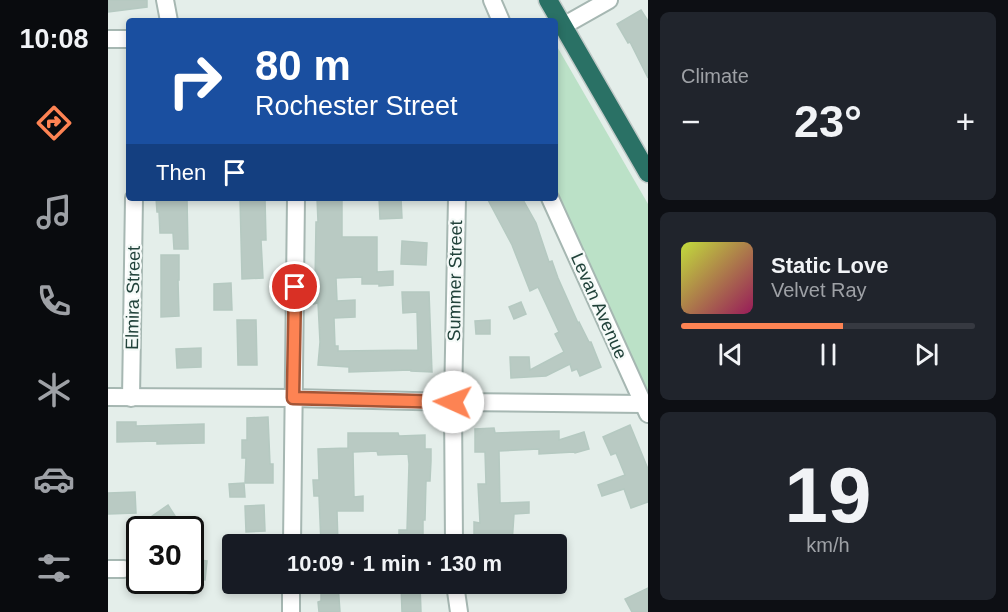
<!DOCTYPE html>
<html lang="en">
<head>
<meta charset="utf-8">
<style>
  body { margin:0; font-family:Arial,sans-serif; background:#20242c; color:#f1f3f6; height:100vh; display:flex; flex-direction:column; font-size:22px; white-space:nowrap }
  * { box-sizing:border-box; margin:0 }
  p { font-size:20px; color:#9ea1a6 }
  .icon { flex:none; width:33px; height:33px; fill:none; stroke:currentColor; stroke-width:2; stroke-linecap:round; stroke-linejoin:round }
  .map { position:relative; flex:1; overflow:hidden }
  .side { display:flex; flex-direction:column; gap:12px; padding:12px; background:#0d0f14; width:360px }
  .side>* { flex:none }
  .guide { position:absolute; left:18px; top:18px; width:432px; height:183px; border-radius:6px; box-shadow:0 3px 9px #0003; background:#1a4fa0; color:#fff; overflow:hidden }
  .speed { position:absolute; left:18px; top:516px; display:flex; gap:12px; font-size:30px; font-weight:700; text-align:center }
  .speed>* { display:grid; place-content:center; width:78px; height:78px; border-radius:50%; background:#171b24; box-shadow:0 3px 9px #0003; line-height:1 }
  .speed .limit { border:3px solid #111; border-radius:9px; background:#fff; color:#111 }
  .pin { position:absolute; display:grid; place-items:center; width:51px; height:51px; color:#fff; margin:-26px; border:3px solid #fff; border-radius:50%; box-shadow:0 2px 6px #0007 }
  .me { position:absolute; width:66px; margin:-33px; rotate:272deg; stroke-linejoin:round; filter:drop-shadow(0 0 4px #0008) }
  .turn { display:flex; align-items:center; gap:21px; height:126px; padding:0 30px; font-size:27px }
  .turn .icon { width:78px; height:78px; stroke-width:2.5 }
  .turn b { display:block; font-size:42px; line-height:51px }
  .then { display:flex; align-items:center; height:57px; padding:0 30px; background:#0003; gap:12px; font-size:22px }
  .big { font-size:45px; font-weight:800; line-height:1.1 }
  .side .tile { flex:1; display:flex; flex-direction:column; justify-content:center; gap:9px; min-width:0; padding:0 21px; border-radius:9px; background:#20242c }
  .side .dial { align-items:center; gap:0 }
  .dial b { font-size:78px; line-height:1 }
  .song { display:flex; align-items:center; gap:18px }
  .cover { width:72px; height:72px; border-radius:9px; background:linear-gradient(135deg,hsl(70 70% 55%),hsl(330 70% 35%)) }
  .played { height:6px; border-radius:3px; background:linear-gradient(90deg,#fd8353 55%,#363941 55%) }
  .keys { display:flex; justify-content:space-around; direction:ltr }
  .heat { display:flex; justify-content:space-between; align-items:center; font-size:33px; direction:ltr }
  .trip { position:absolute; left:114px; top:534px; width:345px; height:60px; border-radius:6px; background:#171b24; box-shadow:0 3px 9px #0003; font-weight:800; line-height:60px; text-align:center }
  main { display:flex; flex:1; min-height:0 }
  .menu { display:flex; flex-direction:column; width:108px; justify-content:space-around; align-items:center; background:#090b0e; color:#9ea1a6 }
  .menu .icon { width:42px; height:42px }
  .menu .selected { color:#fd8353 }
  .menu b { font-size:27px; color:#f1f3f6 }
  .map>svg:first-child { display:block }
</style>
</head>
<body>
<main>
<nav class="menu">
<b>10:08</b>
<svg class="icon selected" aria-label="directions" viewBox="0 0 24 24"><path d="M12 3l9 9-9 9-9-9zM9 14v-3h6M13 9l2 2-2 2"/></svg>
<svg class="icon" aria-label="music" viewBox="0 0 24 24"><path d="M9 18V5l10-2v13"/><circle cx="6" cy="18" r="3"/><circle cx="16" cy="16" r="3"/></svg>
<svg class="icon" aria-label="phone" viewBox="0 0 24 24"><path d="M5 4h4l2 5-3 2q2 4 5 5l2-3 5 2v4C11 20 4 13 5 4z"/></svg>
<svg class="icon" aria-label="climate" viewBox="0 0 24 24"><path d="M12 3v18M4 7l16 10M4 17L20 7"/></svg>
<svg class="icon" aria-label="car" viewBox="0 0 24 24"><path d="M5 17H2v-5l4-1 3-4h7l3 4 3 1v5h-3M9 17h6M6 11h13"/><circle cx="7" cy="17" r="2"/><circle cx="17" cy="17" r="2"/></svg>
<svg class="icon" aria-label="filters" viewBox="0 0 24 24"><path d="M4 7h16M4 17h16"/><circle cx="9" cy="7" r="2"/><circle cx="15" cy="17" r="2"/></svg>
</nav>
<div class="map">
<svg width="540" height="612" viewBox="0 0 540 612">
  <rect width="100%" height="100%" fill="#e4eeea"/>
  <!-- green -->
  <path fill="#bbe1c7" d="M447,43L540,204V393L447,191Z"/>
  <!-- building -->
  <g fill="#b9cac3" stroke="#b5c9c1" stroke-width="1.5">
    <path d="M0,0H39V7L0,12Z"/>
    <path d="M533,10L540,21V78L522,42L520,43L509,24Z"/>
    <path d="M48,198H79L80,249H66L65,233H52L51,212H49Z"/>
    <path d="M132,198H157L158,240H153L155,278L134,279Z"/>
    <path d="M209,198H234V237H269V272L285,271V285L271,286V284H254V277L228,278L229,301L247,300V317L226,318L227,346H230V351L310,350L309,312L295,313L294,292H321L324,372L303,371V370L241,372V367L210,365L212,342L210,303L205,304L204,284H207L208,222H210Z"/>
    <path d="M271,198H293L294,218L272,219Z"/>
    <path d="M379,198H414L428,223L441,262L444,261L450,278L470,323L471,322L481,342H483L493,367L472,376L469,369L464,371L462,364L438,376L403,378L402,357H421L422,370L456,352L447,334L451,332L430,287L422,291L404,245Z"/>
    <path d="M294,241L319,243L318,265L293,264Z"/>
    <path d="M53,255H71V280H70L71,316L53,317Z"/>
    <path d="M123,283L124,310H106V284Z"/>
    <path d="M413,302L418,314L406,319L401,307Z"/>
    <path d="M129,320H148L149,365H130Z"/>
    <path d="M382,320V334H368L367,321Z"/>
    <path d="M93,348V367L69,368L68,349Z"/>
    <path d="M160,417L162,464H165V483H137L138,458H134V440H139V418Z"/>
    <path d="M9,422H28V426L96,424V443L49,444V441L9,442Z"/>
    <path d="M522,425L540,469V502L523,508L516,489L494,496L490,485L517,475L508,453L503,455L495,437Z"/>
    <path d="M386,428L387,433L451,431V440L476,432L481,449L467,453L466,452L431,454V449L391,451L392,503L421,502V513L406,514L404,544L366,543V522L372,523L370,484H378L377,452H367V429Z"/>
    <path d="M240,433H290L291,436L317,435V449H323V461L322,481H318L317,520H315V544H297V542H291V530H299L301,464L300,454L270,455L269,451L245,452L246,497L255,496V511H229L230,544H213L211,496H206L205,480H211L210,449L240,448Z"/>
    <path d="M136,483L137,497H122L121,484Z"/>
    <path d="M27,492L28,513L0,514V493Z"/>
    <path d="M60,505L76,530H47L40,519Z"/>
    <path d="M156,505L157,531L138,532L137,506Z"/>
    <path d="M82,559L99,561L97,580L82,579Z"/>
    <path d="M67,580H86L85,594L66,592Z"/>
    <path d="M213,584H230L232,612H211L210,602L213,601Z"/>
    <path d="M293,584H312L313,612H294Z"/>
    <path d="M540,588V612H524L517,599Z"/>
  </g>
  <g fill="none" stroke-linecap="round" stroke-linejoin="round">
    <!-- street casing -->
    <g stroke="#a6b7b2" stroke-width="20">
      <g id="street">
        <path d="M57,0L61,21"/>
        <path d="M384,0L393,21"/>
        <path d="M447,26H455L501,0"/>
        <path d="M0,39H21"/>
        <path d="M442,198L540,414"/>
        <path d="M0,397L185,398L345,402L535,404"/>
        <path d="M23,398L26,198"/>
        <path d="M184,544L188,198"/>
        <path d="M346,544L345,402L349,198"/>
        <path d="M0,569H16"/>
        <path d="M347,584L351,612"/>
        <path d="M183,612V584"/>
      </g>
    </g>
    <!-- highway casing -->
    <g stroke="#c1cac8" stroke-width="21">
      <path id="highway" d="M440,0L540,173"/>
    </g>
    <!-- street -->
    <use href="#street" stroke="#fff" stroke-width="16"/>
    <!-- highway -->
    <use href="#highway" stroke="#2a7165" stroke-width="18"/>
  </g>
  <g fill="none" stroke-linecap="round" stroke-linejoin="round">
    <!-- route casing -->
    <g stroke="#a45536" stroke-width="15">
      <path id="route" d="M187,287L185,398L345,402"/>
    </g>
    <!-- route -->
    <use href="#route" stroke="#fd8353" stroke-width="10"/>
  </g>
  <g text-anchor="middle" stroke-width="4.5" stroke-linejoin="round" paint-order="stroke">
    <!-- street labels -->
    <g font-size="18" fill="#21423a" stroke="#f5faf8">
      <text transform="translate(347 281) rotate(-89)" y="6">Summer Street</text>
      <text transform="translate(25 298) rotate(-89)" y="6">Elmira Street</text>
      <text transform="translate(491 306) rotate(66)" y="6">Levan Avenue</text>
    </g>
  </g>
</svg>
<div class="speed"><div class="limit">30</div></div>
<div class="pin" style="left:187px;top:287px;background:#d93025"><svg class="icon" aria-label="arrive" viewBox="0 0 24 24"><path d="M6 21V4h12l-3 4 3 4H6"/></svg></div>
<svg class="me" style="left:345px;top:402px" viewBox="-20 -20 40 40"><circle r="19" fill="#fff"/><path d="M0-13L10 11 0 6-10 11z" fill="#fd8353"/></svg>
<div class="trip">10:09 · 1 min · 130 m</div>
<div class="guide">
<div class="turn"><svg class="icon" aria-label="right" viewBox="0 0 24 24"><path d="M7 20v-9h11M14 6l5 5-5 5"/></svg><div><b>80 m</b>Rochester Street</div></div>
<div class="then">Then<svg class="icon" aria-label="arrive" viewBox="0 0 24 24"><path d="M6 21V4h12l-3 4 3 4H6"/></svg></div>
</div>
</div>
<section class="side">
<div class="tile"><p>Climate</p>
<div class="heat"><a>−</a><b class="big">23°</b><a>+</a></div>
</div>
<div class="tile">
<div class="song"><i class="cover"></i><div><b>Static Love</b><p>Velvet Ray</p></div></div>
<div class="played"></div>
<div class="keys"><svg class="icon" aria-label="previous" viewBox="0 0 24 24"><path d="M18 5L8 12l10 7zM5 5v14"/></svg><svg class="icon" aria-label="pause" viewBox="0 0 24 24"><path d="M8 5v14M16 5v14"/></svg><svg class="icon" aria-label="next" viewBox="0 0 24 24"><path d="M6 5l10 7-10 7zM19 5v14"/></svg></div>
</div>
<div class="tile dial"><b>19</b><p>km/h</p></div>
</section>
</main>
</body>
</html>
